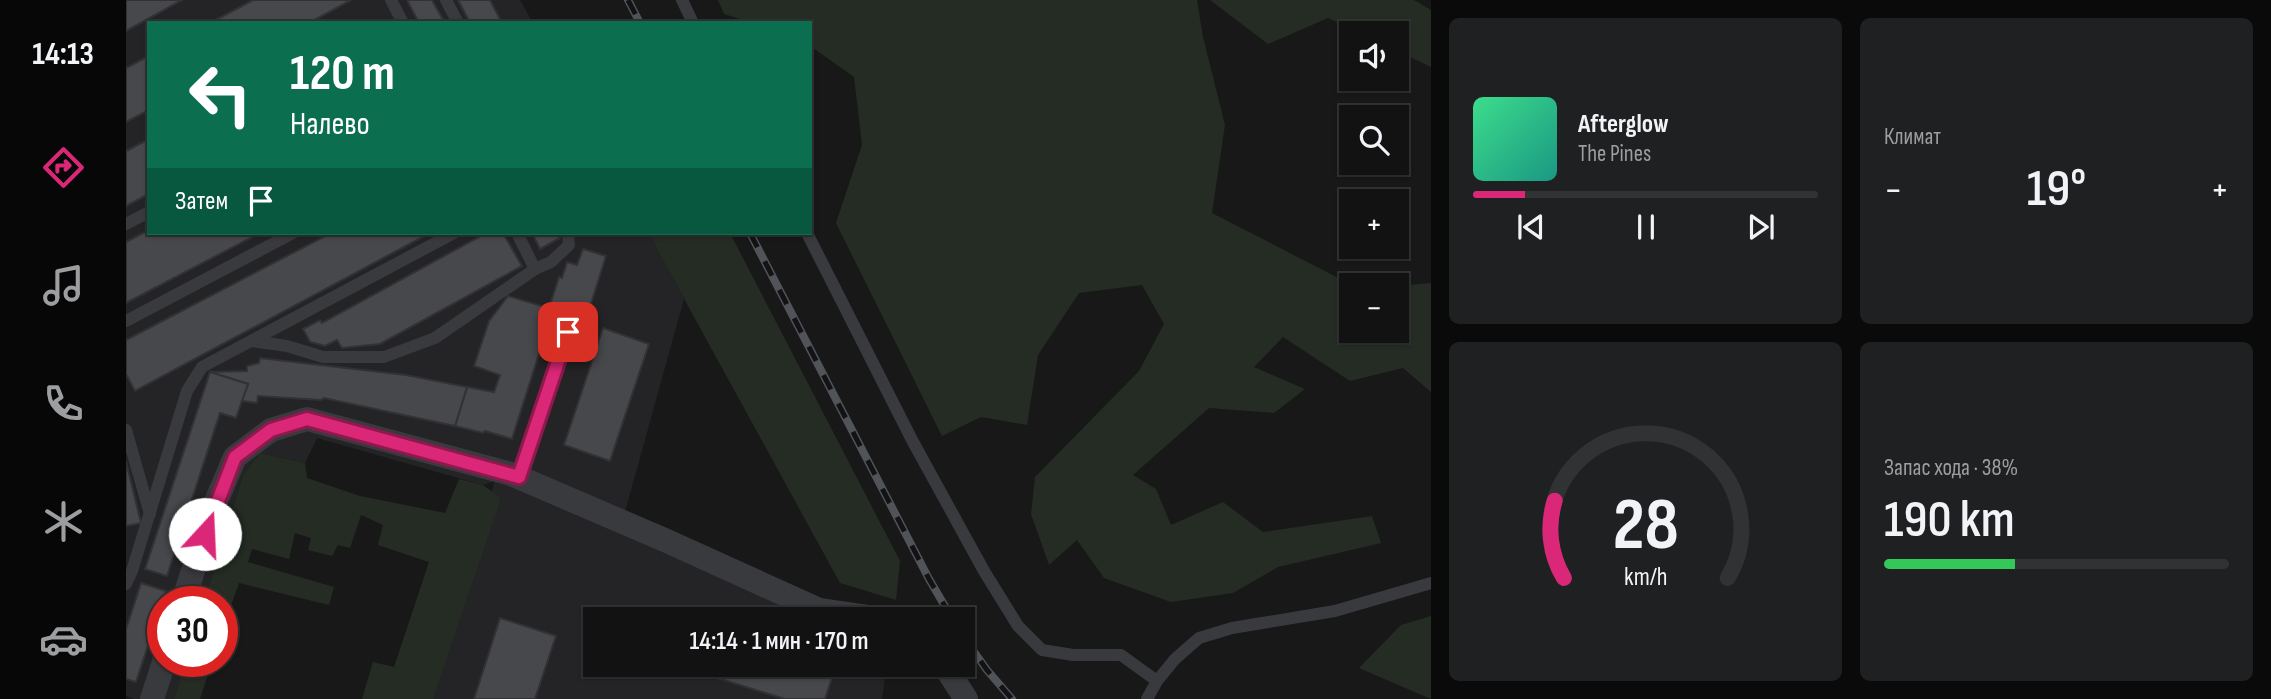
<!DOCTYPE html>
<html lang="ru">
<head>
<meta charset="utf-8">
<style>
  body { margin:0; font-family:"Sofia Sans Condensed",sans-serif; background:#1f2021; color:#f1f3f6; height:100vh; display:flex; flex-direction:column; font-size:26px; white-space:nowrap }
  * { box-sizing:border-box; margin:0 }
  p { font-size:23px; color:#9c9ea0 }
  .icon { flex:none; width:38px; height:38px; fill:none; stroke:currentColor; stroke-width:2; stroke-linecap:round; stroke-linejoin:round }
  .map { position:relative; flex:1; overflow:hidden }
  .side { display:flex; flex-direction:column; gap:18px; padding:18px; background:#0a0a0a; width:840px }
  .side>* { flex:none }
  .guide { position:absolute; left:21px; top:21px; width:665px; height:214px; border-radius:0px; box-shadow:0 2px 5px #0004,0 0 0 2px #313233; background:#0b6e4f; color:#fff; overflow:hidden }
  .fabs { position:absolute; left:1213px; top:21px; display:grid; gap:14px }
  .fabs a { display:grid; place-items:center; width:70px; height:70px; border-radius:0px; background:#121213; box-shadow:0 2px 5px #0004,0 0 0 2px #313233; font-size:35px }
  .speed { position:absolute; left:21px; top:586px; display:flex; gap:14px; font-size:35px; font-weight:700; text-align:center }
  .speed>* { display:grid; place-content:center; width:91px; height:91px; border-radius:50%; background:#121213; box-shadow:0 2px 5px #0004,0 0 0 2px #313233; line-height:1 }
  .speed .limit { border:10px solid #d22; background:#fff; color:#111 }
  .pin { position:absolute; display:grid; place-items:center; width:60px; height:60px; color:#fff; margin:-30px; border-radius:14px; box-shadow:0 4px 10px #0006 }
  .me { position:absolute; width:77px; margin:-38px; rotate:20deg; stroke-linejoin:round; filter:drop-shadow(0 0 5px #0008) }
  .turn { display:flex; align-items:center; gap:24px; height:147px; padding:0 28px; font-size:32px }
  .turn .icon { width:91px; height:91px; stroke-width:2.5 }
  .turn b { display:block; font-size:49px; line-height:60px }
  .then { display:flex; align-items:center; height:66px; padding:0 28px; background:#0003; gap:14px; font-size:26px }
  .big { font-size:52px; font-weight:600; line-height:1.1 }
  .side .tile { flex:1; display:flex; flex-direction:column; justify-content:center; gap:10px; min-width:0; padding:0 24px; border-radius:10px; background:#1f2021 }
  .side .dial { align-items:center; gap:0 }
  .dial svg { height:182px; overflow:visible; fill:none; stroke:#313233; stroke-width:7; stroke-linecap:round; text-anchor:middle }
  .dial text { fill:#f1f3f6; stroke:none }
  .song { display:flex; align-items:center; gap:21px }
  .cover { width:84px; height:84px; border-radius:10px; background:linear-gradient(135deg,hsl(150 70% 55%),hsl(170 70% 35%)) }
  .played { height:7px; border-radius:4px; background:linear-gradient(90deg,#db2777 15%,#313233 15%) }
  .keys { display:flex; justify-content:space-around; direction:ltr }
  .heat { display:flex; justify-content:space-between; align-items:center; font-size:38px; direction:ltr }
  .charge { height:10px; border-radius:5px; background:linear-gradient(90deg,#34c759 38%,#313233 0) }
  .side .tiles { flex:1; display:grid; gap:18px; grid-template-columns:repeat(2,1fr) }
  .trip { position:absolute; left:457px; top:607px; width:392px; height:70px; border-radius:0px; background:#121213; box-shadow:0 2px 5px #0004,0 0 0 2px #313233; font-weight:600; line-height:70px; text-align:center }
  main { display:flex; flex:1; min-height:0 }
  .tab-bar { display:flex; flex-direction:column; width:126px; justify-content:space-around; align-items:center; background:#070708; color:#9c9ea0 }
  .tab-bar .icon { width:49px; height:49px }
  .tab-bar .current { color:#db2777 }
  .tab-bar b { font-size:32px; color:#f1f3f6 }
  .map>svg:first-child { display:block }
</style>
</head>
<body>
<main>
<nav class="tab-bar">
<b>14:13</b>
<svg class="icon current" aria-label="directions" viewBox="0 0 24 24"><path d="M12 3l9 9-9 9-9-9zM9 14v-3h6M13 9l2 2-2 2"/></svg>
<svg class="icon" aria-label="music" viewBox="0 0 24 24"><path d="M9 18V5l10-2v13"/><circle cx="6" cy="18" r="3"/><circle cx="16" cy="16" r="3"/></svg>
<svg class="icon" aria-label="phone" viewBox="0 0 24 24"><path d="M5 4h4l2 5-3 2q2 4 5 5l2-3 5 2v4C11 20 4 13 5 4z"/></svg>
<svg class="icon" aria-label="climate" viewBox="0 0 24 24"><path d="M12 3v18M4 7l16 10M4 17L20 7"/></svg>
<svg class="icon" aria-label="car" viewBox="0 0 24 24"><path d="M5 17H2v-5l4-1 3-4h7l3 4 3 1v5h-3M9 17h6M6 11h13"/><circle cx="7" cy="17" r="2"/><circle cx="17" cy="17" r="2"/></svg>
</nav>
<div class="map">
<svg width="1305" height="699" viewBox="0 0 1305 699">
  <rect width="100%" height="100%" fill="#181819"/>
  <!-- built -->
  <path fill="#242426" d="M0,0H394L407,23H23V233H522L558,299L494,530L729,619L469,620V665H761L756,699H298L369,481L357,485L191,438L179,463L134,453L117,475L78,602H37V662H59L48,699H8L0,696Z"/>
  <!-- green -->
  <g fill="#242c24">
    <path d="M592,0H1071L1077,37L1099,125L1086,213L1226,285L1225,331H1270L1271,286L1305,283V392L1277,368L1224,381L1157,337L1128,367L1179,389L1148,413L1083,408L1007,475L1030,489L1045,525L1097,502L1137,532L1246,516L1255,543L1152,567L1107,593L1045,602L978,578L951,540L923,565L905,514L909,477L1013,371L1038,324L1016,285L953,293L912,355L901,425L855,417L816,436L710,223L736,145L728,77L684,46V23H627L598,14Z"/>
    <path d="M1084,0H1288L1305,10V67L1271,51L1270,33H1234L1202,18L1142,44Z"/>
    <path d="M522,233H604L774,561L770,600L714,583Z"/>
    <path d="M134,453L179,463L181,478L234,496L319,513L333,479L357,485L375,498L307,699H236L247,662L268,667L303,562L252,545L257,525L235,515L224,548L212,545L206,556L182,550L185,538L169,533L163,559L126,549L122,562L208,587L203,605L113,583L96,631V602H78L117,475Z"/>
    <path d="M1305,616V699L1233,668L1275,625Z"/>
    <path d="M59,662H86L74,699H48Z"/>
  </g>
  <!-- building -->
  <g fill="#47484c" stroke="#323235" stroke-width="2">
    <path d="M0,0H56L0,31Z"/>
    <path d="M127,0H225L183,23H84Z"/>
    <path d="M281,0H306L319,23H293Z"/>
    <path d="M332,0H364L376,23H344Z"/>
    <path d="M23,56V110L0,122V68Z"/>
    <path d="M23,139V194L0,206V151Z"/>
    <path d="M23,230V233H134L0,303V242Z"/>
    <path d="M205,233H304L9,391L0,374V340Z"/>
    <path d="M360,233H377L396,266L254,344L216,348L211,340L199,346L184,342L177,329L194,320L196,323Z"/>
    <path d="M406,233H431L434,238L414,249Z"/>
    <path d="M457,249L480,256L459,323L426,313L386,439L359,431L357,433L329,426L341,387L368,392L374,375L348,366L363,321L382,296L423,308L433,277L436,278L441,262L451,265Z"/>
    <path d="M477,328L523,344L484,461L438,445Z"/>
    <path d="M134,358L280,375L341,387L329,426L198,398L195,400L132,396L131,403L116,401L122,384L84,372L121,371V366L133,363Z"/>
    <path d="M84,372L122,384L110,418L94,413L41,576L19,569Z"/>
    <path d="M0,461L15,523L0,526Z"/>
    <path d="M15,583L40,591L10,682L0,679V629Z"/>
    <path d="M374,618L430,636L409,699H348Z"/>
    <path d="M592,665H696L709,669L699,699H659L588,677Z"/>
  </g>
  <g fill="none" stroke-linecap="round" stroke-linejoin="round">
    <!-- service -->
    <g stroke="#393a3e" stroke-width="12">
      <path d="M265,0L277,23"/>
      <path d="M320,0L332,23"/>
      <path d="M556,0L567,23"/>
      <path d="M0,224L23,212"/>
      <path d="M681,233L786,440L858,571L892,626L916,650L947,655H995L1031,681"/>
      <path d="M409,269L425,262L443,245L442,233"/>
      <path d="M0,321L167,233"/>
      <path d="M125,341L161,346L197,357H258L309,338L409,269L391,233"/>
      <path d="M0,430L24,514"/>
      <path d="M393,477L442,332"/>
      <path d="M0,584L6,571L61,391L76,367L328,233"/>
      <path d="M1021,699L1031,681L1049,659L1073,638L1106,628L1209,611L1305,583"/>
    </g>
    <!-- minor -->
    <g stroke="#393a3e" stroke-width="24">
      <path d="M57,602L86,511L109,457L145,430L181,419L385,474L541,541L693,610L762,620"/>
      <path d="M818,665L840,699"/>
      <path d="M26,699L38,662"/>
    </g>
    <!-- rail casing -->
    <g stroke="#505357" stroke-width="8">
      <g id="rail">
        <path d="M502,0L514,23"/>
        <path d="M624,233L803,579L827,620"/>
        <path d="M836,635L861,670L886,699"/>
      </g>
    </g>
    <!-- rail -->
    <use href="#rail" stroke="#131315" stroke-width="5" stroke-dasharray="16" stroke-linecap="butt"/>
  </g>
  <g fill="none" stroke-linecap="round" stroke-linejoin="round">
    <!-- route casing -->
    <g stroke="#8e194d" stroke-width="18">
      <path id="route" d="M79,534L109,457L145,430L181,419L393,477L442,332"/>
    </g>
    <!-- route -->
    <use href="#route" stroke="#db2777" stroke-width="12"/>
  </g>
</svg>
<div class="fabs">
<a><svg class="icon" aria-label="sound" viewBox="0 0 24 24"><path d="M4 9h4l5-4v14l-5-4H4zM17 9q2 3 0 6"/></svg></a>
<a><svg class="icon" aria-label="search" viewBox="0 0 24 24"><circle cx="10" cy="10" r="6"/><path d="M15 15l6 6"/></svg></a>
<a>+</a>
<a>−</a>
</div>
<div class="speed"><div class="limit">30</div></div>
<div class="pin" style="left:442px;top:332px;background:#d93025"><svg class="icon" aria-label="arrive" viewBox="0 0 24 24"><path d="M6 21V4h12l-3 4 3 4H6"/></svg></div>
<svg class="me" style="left:79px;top:534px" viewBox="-20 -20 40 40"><circle r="19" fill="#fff"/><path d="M0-13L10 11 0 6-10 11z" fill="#db2777"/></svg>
<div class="trip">14:14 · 1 мин · 170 m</div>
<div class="guide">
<div class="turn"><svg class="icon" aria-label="left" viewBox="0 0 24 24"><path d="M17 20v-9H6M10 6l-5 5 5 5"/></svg><div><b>120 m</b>Налево</div></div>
<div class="then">Затем<svg class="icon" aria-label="arrive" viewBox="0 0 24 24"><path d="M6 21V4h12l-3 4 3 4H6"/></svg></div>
</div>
</div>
<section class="side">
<div class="tiles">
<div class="tile">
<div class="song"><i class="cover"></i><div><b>Afterglow</b><p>The Pines</p></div></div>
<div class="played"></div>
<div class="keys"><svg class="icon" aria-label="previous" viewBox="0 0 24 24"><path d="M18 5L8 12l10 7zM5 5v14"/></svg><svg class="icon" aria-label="pause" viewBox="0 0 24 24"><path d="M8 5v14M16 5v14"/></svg><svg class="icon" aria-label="next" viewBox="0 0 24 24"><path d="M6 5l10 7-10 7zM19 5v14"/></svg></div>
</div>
<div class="tile"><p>Климат</p>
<div class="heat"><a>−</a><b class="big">19°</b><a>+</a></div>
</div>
<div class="tile dial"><svg viewBox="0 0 100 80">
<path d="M14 69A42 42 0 1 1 86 69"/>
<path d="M14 69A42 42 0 0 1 10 35" stroke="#db2777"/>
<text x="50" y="56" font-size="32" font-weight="700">28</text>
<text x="50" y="72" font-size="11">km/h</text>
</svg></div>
<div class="tile"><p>Запас хода · 38%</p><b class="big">190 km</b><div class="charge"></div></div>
</div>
</section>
</main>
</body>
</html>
